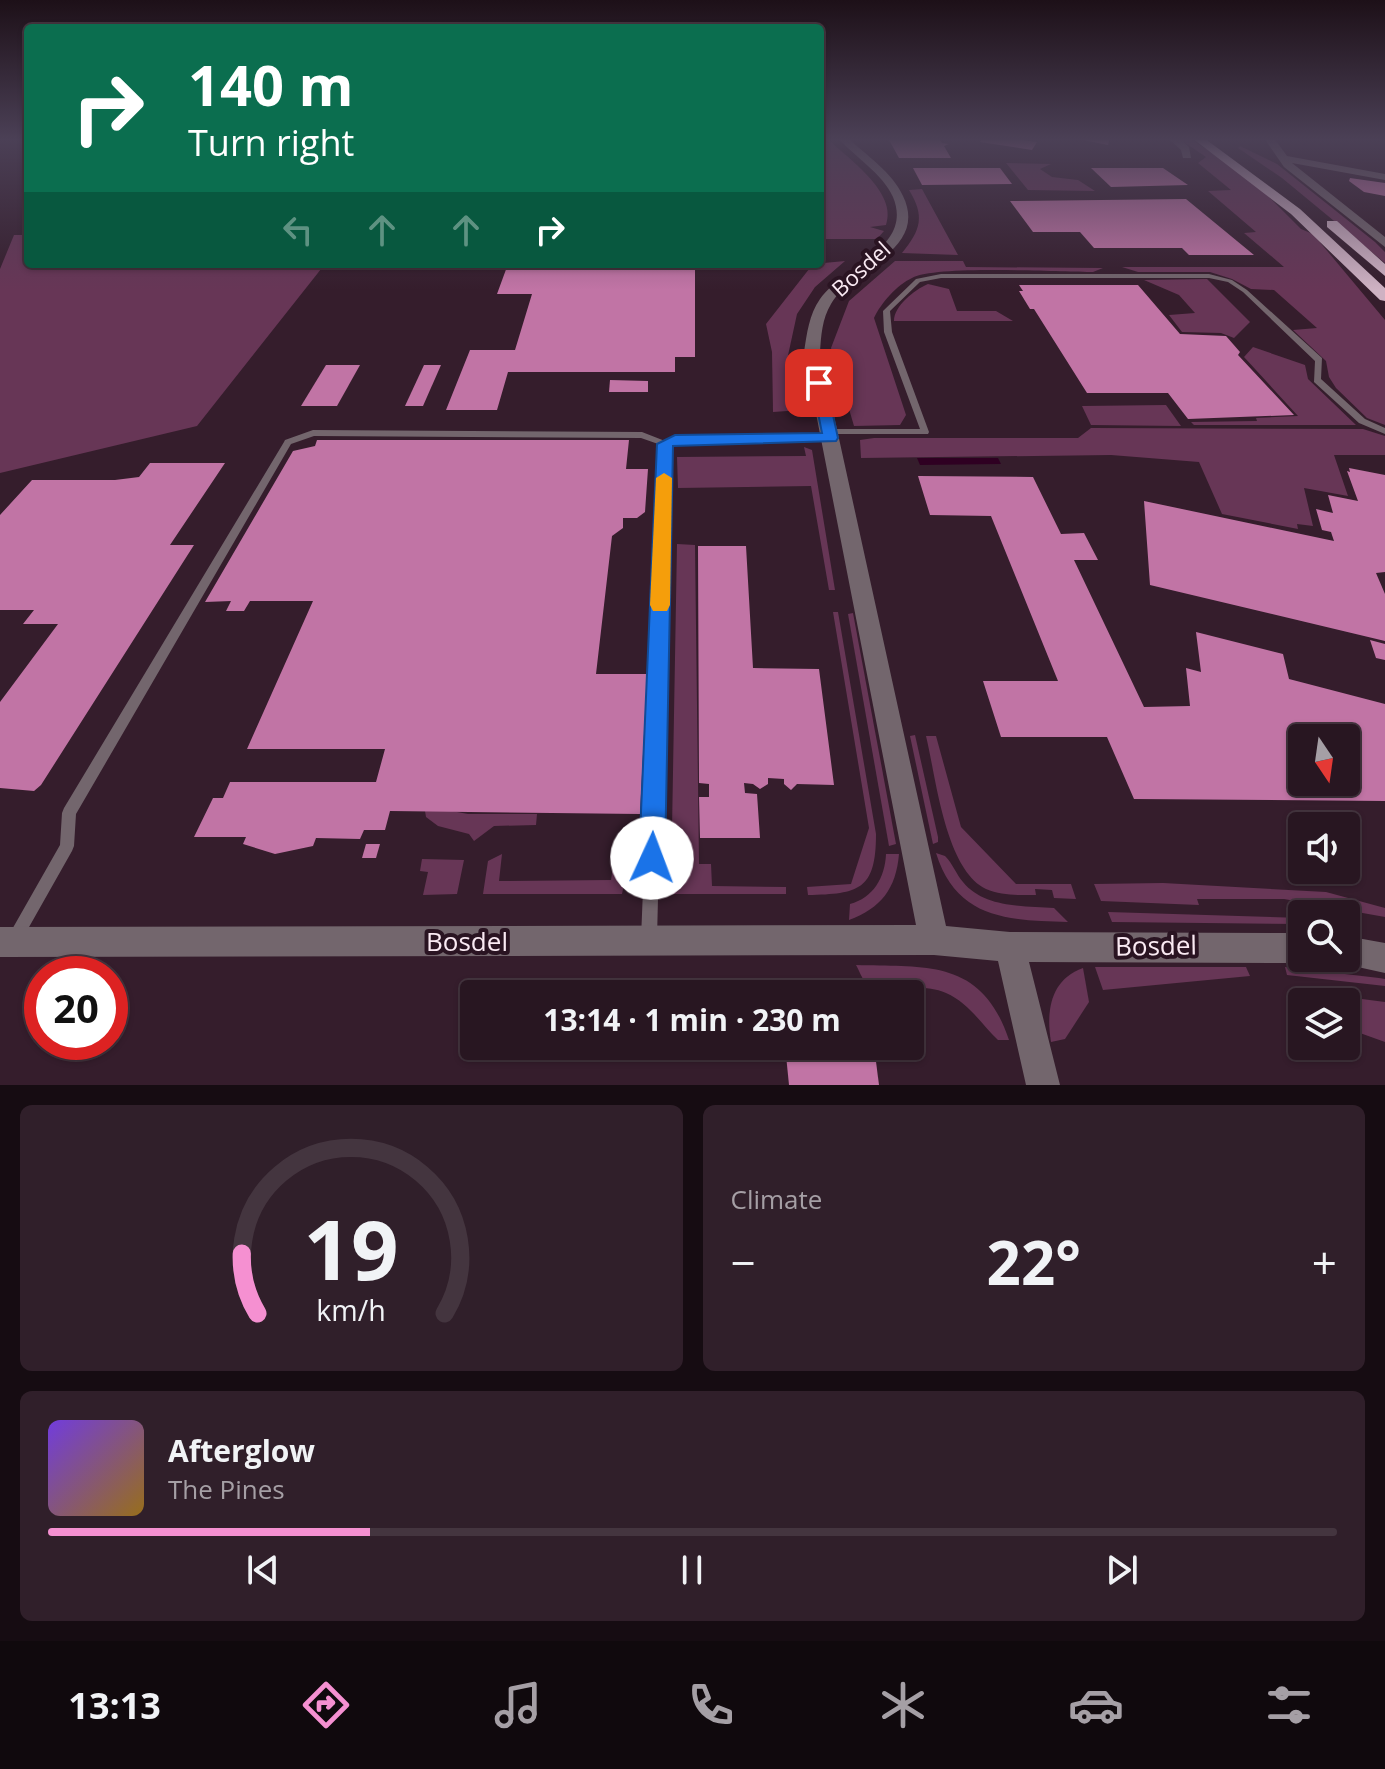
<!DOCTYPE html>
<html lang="en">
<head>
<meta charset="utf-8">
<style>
  body { margin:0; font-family:"Open Sans",sans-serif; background:#301f2a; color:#f1f3f6; height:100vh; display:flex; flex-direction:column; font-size:30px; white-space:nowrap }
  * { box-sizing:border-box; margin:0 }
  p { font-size:26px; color:#a59fa5 }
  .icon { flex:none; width:44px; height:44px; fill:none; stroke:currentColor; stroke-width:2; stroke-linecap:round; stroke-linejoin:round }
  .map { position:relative; height:1085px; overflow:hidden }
  .side { display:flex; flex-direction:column; gap:20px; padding:20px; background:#160c12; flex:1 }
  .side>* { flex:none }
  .guide { position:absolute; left:24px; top:24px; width:800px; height:244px; border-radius:8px; box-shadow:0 2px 6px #0004,0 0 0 2px #44353f; background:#0b6e4f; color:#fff; overflow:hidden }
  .needle { width:52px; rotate:167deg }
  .controls { position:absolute; left:1288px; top:724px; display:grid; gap:16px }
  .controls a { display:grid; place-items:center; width:72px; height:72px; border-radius:8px; background:#281621; box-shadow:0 2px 6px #0004,0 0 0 2px #44353f; font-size:40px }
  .speed { position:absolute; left:24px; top:956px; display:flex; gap:16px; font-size:40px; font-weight:700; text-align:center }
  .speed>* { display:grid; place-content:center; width:104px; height:104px; border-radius:50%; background:#281621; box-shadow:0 2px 6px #0004,0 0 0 2px #44353f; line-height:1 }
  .speed .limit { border:12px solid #d22; background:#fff; color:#111 }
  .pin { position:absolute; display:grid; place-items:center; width:68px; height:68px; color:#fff; margin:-34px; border-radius:16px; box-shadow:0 4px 12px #0006 }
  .me { position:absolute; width:88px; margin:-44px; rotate:2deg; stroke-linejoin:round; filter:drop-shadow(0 0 6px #0008) }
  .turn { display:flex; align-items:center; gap:28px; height:168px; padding:0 32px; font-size:36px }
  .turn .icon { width:104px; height:104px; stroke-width:2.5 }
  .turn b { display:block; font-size:56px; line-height:68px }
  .lanes { display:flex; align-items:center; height:76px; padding:0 32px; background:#0003; justify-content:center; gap:40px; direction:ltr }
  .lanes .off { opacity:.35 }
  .big { font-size:60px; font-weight:700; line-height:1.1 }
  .side .widget { flex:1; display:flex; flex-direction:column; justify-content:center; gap:12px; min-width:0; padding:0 28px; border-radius:12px; background:#301f2a }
  .side .dial { align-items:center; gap:0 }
  .dial svg { height:208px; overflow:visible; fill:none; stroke:#44353f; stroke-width:7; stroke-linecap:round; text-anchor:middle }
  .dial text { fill:#f1f3f6; stroke:none }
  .song { display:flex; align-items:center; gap:24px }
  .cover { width:96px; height:96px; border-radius:12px; background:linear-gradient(135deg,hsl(260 70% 55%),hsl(40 70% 35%)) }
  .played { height:8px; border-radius:4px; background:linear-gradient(90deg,#f590d1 25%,#44353f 25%) }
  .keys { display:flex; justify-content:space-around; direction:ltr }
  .heat { display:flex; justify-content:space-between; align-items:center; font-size:44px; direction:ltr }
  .side .tiles { flex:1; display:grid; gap:20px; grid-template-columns:1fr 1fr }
  .widget:last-child { grid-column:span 2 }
  .trip { position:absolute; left:460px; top:980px; width:464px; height:80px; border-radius:8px; background:#281621; box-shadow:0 2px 6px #0004,0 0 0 2px #44353f; font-weight:700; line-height:80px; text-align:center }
  .menu { display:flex; height:128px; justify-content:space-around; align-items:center; background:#10090d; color:#a59fa5 }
  .menu .icon { width:56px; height:56px }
  .menu .active { color:#f590d1 }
  .menu b { font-size:36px; color:#f1f3f6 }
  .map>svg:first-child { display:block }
</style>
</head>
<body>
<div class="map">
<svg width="1385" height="1085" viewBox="0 0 1385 1085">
  <rect width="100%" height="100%" fill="#351d2c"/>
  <!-- green -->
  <g fill="#673656">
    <path d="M820,138H827C848,159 898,192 886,225L870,227L884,231L877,239H820Z"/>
    <path d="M1178,138H1189L1220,158L1262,190L1301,229L1313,234L1385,320V425L1367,418L1336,388L1329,377L1326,361L1293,330L1317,328L1274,290L1251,289L1232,279L1210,272H1138L1122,267H1284L1244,233L1256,232L1208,191L1231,190L1198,163L1206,157Z"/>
    <path d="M1240,146L1277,164L1375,242L1385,252V263L1282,178L1238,148Z"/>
    <path d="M1006,163L1051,164L1040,169L1052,177L1078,180L1095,191L1028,190Z"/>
    <path d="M922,189L958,255L902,253C921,230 925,216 909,190Z"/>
    <path d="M14,235H28V264H325L197,426L0,473V269Z"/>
    <path d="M845,261L815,287L797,314L787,360L802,410L773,412L772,352L766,324L813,264Z"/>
    <path d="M895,261H963L966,267L1103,268L1093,272C1058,272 936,265 912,278C897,285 881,303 874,318L906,415L900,425L854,426L831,348L849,301Z"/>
    <path d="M1207,279L1250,322L1234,338L1221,333L1182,332L1169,315L1195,313L1179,295L1144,280Z"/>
    <path d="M928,284L949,289L957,311H996L1013,321H894C894,306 914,290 928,284Z"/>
    <path d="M1253,347L1305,365L1308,379L1356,425H1194L1191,422L1257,421L1256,418L1298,416L1244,357Z"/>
    <path d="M1166,405L1181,426L1091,425L1082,406Z"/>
    <path d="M1091,428L1363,429L1385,436V455H1334L1348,496L1304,488L1313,526L1297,524L1298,529L1222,514L1199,462L1111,455L861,458L860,440L874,438H1078Z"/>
    <path d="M804,447L812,450L835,590H829L811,486L678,488L677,457L806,456Z"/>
    <path d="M677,544L695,545L699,864H711L712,886L786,887V894H668L667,886H671Z"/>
    <path d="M833,612H838L876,834C876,890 859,894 808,895L807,887L851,884L869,828Z"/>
    <path d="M853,613L896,844L889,846L848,614Z"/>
    <path d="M915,735L938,837V842L933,844L910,736Z"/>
    <path d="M926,736H936L961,827L1016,884H1071L1076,899L1054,898L1052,890L1035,889L1036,895C1020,895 1002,896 986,889C945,869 936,777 926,736Z"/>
    <path d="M446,810L468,814H537L536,825L494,826L474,841L469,834L438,826L426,817L425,811Z"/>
    <path d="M936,853L945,856C953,864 956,874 963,882C984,908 1024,906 1054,908L1068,922C1009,920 957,920 936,853Z"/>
    <path d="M502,854L499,881L611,880L614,860L627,870L622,894H483L488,861Z"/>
    <path d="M886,854H899C896,889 881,908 849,920L850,904C873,898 885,878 886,854Z"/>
    <path d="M422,859L464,860L457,894L423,895L428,872L420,871Z"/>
    <path d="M1163,883L1326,892L1385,908V917L1284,899H1197L1199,905L1101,901L1094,884Z"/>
    <path d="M1108,912L1302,918V924L1112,922Z"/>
    <path d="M856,965C927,967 982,959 1009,1040H998C981,1024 969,1003 946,993C920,982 893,993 871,986C863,983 860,972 856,965Z"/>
    <path d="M1095,967H1246L1250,976L1103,990Z"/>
    <path d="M1285,967L1379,978L1385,979V986L1287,975Z"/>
    <path d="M1083,968L1089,1002L1065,1039L1051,1042C1046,1011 1050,980 1083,968Z"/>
    <path d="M1323,994L1385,1002V1042L1346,1028V1002H1325Z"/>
  </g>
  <!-- water -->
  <path fill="#2f0022" d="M917,458H998L1001,464L920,465Z"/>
  <!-- building -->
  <g fill="#c174a5" fill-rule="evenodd">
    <path d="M888,138H938L942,143L949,144L944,146L951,158H899Z"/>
    <path d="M983,138H1006L1037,142L1032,150L980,142Z"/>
    <path d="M1073,138H1110L1108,145Z"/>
    <path d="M913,168H1000L1012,184L922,185Z"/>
    <path d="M1091,168H1163L1188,185L1111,187Z"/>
    <path d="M1350,178L1385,183V196L1364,192L1349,181Z"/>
    <path d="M1186,199L1254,255H1189L1182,248H1094L1080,232H1033L1010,201Z"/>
    <path d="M508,264H695V357H675V372H508L497,410H446L470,350H515L532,294H497Z"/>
    <path d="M1019,285H1138L1180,334L1226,336L1240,352L1238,355L1294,415L1188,419L1168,393H1087L1034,309H1030L1019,291H1023Z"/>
    <path d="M326,365H360L337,406H301Z"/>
    <path d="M424,365H441L423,406H405Z"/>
    <path d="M610,380L648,381V392H609Z"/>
    <path d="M317,440H629L626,469H648L645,512L637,518H623V528L612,536L596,674H647L640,814L390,811L385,830H364L360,839L316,838L313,846L275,854L243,844L246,837H194L213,798H223L230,782H376L385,749H247L313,601H250L244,611H226L231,601L205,602L293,451L315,446Z"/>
    <path d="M150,463H225L170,545H194L41,785L34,791L0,788V702L58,624H23L34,610H0V515L32,480H115L139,477Z"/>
    <path d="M1349,468L1385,475V572L1376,573L1385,594V641L1150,585L1144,501L1334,541L1331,532L1322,530L1316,509L1333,513L1328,495L1358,501L1347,471L1350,472Z"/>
    <path d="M918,476L1033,477L1061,534L1084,533L1098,560H1074L1144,707L1190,706L1186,668L1201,672L1196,632L1283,654L1289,679L1385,704V801L1134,799L1107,737H1001L983,681H1058L991,516L930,515ZM1302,738H1346V782H1302Z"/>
    <path d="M698,546H746L753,668L819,669L834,785L797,784L791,790L784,784V779L768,778V784L760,789L753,784L744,783L745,793L757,794L760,838H700L699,797H709V784L699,783Z"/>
    <path d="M1370,640L1385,644V660L1376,658Z"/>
    <path d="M366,844H380L376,858H362Z"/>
    <path d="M875,1054L879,1085H789L786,1055Z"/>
  </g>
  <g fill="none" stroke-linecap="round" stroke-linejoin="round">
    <!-- service -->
    <g fill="#73666d" fill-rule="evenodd">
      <path d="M941,274H1209L1232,280L1247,290L1322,358L1321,379L1365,419L1385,428V434L1359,423L1314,382L1315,361L1243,292L1228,282L1209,278H941L920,282L890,311L892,332L929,432L928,434H827L826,432L827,430L830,429H920L884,332L883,311L916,279Z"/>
      <path d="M313,430L642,432L665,441L675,436L831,435L835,438L831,441L677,442L669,445L657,939L654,944L649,947L644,944L641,939L661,445L641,438L314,436L291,444L76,814L74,846L72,851L20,943L15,946L10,943L7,938L10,933L60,845L62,813L64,808L284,442L285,440Z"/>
    </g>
    <!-- minor -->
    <g fill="#73666d" fill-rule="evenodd">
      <path d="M838,138H848C867,156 892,172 903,196C929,250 852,268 831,304C822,319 821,336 820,352L946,926L1010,932L1302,933V958L1313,959L1302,963L1029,962L1060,1085H1026L998,961L934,955L0,957V927L916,925L804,352C807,333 809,315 820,299C843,266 914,248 893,197C882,173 855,157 838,138Z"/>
      <path d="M1168,138H1179L1189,147L1191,158H1183L1181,150Z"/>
      <path d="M1264,138H1274L1287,156L1385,174V180L1292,163L1385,237V247L1284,167Z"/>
      <path d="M1346,936L1385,943V973L1335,962L1334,958H1346Z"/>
    </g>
    <!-- trunk -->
    <g fill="#cfb2c3" fill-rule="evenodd">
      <path d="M1192,138H1204L1300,209L1385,288V301L1380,300L1291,214Z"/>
      <path d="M1327,221H1337L1385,264V276L1327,227Z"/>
    </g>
  </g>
  <!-- sky -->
  <linearGradient id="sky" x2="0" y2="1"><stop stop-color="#1d1018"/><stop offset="0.48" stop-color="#4b4056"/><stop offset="1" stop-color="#4b4056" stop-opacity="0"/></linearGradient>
  <rect width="1385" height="290" fill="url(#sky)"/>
  <!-- route -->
  <path fill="#1a73e8" stroke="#114b97" stroke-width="2" d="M819,379L826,383L838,438L836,441L673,446L665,858L661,867L652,871L643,867L639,858L657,444L675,435L822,433L812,383Z"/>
  <!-- slow -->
  <path fill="#f59e0b" d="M664,473L672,478L670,605L667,611H653L650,605L656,478Z"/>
  <g text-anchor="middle" stroke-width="8" stroke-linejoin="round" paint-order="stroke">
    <!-- street labels -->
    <g font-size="22" fill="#faeaf3" stroke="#2a1422">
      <text transform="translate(861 269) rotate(-42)" y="8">Bosdel</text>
    </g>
    <!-- near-street labels -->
    <g font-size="26" fill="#faeaf3" stroke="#2a1422">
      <text x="467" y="951">Bosdel</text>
      <text transform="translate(1156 946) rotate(-1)" y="9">Bosdel</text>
    </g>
  </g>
</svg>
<div class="controls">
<a><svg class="needle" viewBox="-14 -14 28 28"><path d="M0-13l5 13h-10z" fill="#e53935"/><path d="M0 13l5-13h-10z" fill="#a59fa5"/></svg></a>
<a><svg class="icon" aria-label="sound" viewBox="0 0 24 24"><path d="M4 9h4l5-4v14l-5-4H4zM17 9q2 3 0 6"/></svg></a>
<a><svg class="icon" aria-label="search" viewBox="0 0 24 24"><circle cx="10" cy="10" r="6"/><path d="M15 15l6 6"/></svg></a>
<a><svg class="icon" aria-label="layers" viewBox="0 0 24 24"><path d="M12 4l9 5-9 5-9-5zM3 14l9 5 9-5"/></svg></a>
</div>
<div class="speed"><div class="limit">20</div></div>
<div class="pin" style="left:819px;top:383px;background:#d93025"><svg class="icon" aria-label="arrive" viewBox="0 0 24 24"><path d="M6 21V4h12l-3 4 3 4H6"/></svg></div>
<svg class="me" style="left:652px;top:858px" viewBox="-20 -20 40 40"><circle r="19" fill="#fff"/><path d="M0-13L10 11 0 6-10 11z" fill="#1a73e8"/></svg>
<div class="trip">13:14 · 1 min · 230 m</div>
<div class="guide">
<div class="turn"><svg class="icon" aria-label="right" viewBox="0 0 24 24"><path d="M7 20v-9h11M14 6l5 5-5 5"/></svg><div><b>140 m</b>Turn right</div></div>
<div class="lanes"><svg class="icon off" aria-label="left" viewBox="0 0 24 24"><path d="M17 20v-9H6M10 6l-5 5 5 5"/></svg><svg class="icon off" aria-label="ahead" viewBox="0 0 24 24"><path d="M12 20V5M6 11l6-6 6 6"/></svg><svg class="icon off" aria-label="ahead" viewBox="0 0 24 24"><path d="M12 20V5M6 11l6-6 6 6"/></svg><svg class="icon" aria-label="right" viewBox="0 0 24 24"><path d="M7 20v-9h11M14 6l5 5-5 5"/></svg></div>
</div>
</div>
<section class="side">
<div class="tiles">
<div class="widget dial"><svg viewBox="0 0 100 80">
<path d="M14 69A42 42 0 1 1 86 69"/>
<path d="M14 69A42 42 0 0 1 8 46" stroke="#f590d1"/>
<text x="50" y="56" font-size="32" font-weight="700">19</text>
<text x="50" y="72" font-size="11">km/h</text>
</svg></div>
<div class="widget"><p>Climate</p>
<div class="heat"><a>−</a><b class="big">22°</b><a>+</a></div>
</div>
<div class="widget">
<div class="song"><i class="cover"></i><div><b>Afterglow</b><p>The Pines</p></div></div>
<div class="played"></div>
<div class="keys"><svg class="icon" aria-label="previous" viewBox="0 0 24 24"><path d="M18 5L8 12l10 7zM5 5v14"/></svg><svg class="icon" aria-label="pause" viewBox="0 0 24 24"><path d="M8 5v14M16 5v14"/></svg><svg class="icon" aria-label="next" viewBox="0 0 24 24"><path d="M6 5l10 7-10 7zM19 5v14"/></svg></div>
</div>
</div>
</section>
<nav class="menu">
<b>13:13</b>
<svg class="icon active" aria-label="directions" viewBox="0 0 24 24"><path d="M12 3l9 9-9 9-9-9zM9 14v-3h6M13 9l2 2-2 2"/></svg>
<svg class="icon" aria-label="music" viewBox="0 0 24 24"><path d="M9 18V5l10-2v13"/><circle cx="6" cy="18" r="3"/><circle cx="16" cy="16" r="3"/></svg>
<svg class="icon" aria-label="phone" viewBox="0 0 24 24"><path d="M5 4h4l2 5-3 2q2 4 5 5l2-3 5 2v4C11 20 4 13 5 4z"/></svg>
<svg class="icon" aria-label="climate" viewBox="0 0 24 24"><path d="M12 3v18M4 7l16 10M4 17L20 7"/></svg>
<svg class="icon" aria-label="car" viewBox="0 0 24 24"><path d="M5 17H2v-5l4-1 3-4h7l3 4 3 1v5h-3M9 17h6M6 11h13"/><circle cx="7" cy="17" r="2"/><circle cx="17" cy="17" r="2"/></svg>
<svg class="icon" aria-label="filters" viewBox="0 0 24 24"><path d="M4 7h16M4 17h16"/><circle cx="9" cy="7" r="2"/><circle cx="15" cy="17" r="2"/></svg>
</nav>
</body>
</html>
